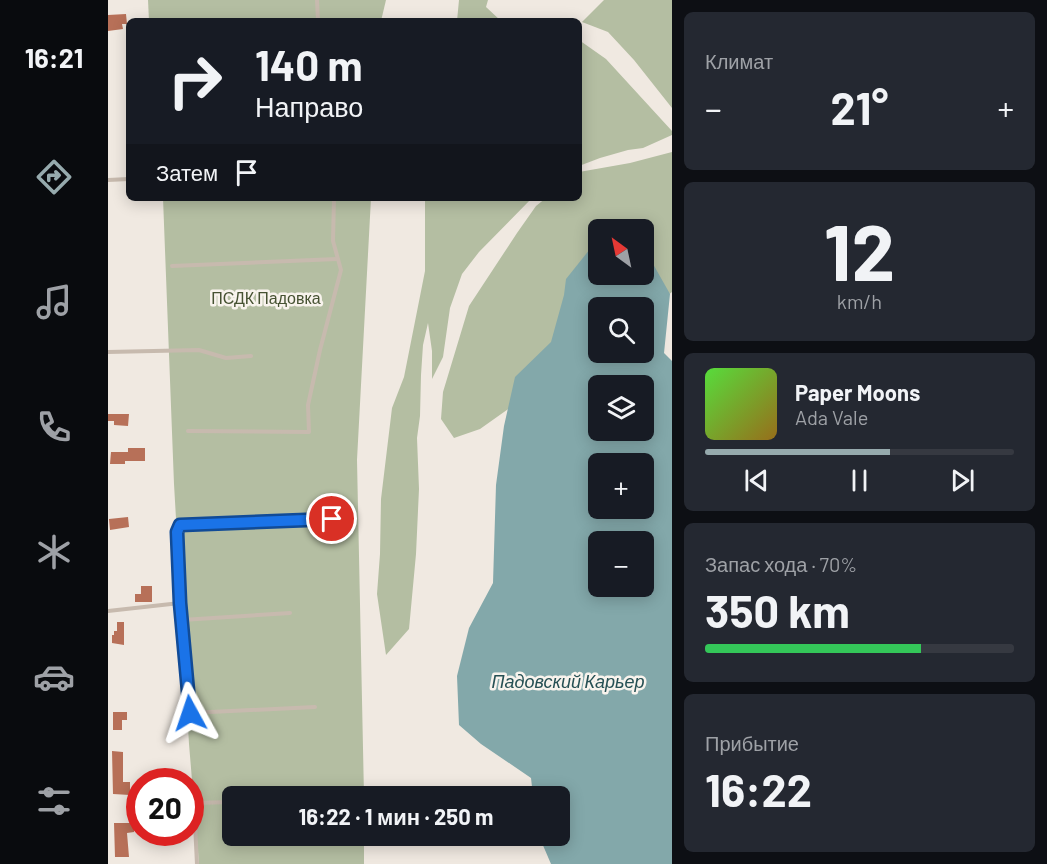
<!DOCTYPE html>
<html lang="ru">
<head>
<meta charset="utf-8">
<style>
  body { margin:0; font-family:Barlow,sans-serif; background:#242831; color:#f1f3f6; height:100vh; display:flex; flex-direction:column; font-size:22px; white-space:nowrap }
  * { box-sizing:border-box; margin:0 }
  p { font-size:20px; color:#9ea1a6 }
  .icon { flex:none; width:33px; height:33px; fill:none; stroke:currentColor; stroke-width:2; stroke-linecap:round; stroke-linejoin:round }
  .map { position:relative; flex:1; overflow:hidden }
  .details { display:flex; flex-direction:column; gap:12px; padding:12px; background:#0d0f14; width:375px }
  .details>* { flex:none }
  .hud { position:absolute; left:18px; top:18px; width:456px; height:183px; border-radius:9px; box-shadow:0 3px 15px #0003; background:#171b24; color:#f1f3f6; overflow:hidden }
  .needle { width:39px; rotate:327deg }
  .tools { position:absolute; left:480px; top:219px; display:grid; gap:12px }
  .tools a { display:grid; place-items:center; width:66px; height:66px; border-radius:9px; background:#171b24; box-shadow:0 3px 15px #0003; font-size:30px }
  .speed { position:absolute; left:18px; top:768px; display:flex; gap:12px; font-size:30px; font-weight:700; text-align:center }
  .speed>* { display:grid; place-content:center; width:78px; height:78px; border-radius:50%; background:#171b24; box-shadow:0 3px 15px #0003; line-height:1 }
  .speed .limit { border:9px solid #d22; background:#fff; color:#111 }
  .pin { position:absolute; display:grid; place-items:center; width:51px; height:51px; color:#fff; margin:-26px; border:3px solid #fff; border-radius:50%; box-shadow:0 2px 6px #0007 }
  .me { position:absolute; width:66px; margin:-33px; rotate:355deg; stroke-linejoin:round; filter:drop-shadow(0 0 4px #0008) }
  .turn { display:flex; align-items:center; gap:21px; height:126px; padding:0 30px; font-size:27px }
  .turn .icon { width:78px; height:78px; stroke-width:2.5 }
  .turn b { display:block; font-size:42px; line-height:51px }
  .then { display:flex; align-items:center; height:57px; padding:0 30px; background:#0003; gap:12px; font-size:22px }
  .big { font-size:45px; font-weight:700; line-height:1.1 }
  .details .card { flex:1; display:flex; flex-direction:column; justify-content:center; gap:9px; min-width:0; padding:0 21px; border-radius:9px; background:#242831 }
  .details .dial { align-items:center; gap:0 }
  .dial b { font-size:78px; line-height:1 }
  .song { display:flex; align-items:center; gap:18px }
  .cover { width:72px; height:72px; border-radius:9px; background:linear-gradient(135deg,hsl(110 70% 55%),hsl(40 70% 35%)) }
  .played { height:6px; border-radius:3px; background:linear-gradient(90deg,#96aaad 60%,#363941 60%) }
  .keys { display:flex; justify-content:space-around; direction:ltr }
  .heat { display:flex; justify-content:space-between; align-items:center; font-size:33px; direction:ltr }
  .charge { height:9px; border-radius:4px; background:linear-gradient(90deg,#34c759 70%,#363941 0) }
  .trip { position:absolute; left:114px; top:786px; width:348px; height:60px; border-radius:9px; background:#171b24; box-shadow:0 3px 15px #0003; font-weight:700; line-height:60px; text-align:center }
  main { display:flex; flex:1; min-height:0 }
  .dock { display:flex; flex-direction:column; width:108px; justify-content:space-around; align-items:center; background:#090b0e; color:#9ea1a6 }
  .dock .icon { width:42px; height:42px }
  .dock .active { color:#96aaad }
  .dock b { font-size:27px; color:#f1f3f6 }
  .map>svg:first-child { display:block }
</style>
</head>
<body>
<main>
<nav class="dock">
<b>16:21</b>
<svg class="icon active" aria-label="directions" viewBox="0 0 24 24"><path d="M12 3l9 9-9 9-9-9zM9 14v-3h6M13 9l2 2-2 2"/></svg>
<svg class="icon" aria-label="music" viewBox="0 0 24 24"><path d="M9 18V5l10-2v13"/><circle cx="6" cy="18" r="3"/><circle cx="16" cy="16" r="3"/></svg>
<svg class="icon" aria-label="phone" viewBox="0 0 24 24"><path d="M5 4h4l2 5-3 2q2 4 5 5l2-3 5 2v4C11 20 4 13 5 4z"/></svg>
<svg class="icon" aria-label="climate" viewBox="0 0 24 24"><path d="M12 3v18M4 7l16 10M4 17L20 7"/></svg>
<svg class="icon" aria-label="car" viewBox="0 0 24 24"><path d="M5 17H2v-5l4-1 3-4h7l3 4 3 1v5h-3M9 17h6M6 11h13"/><circle cx="7" cy="17" r="2"/><circle cx="17" cy="17" r="2"/></svg>
<svg class="icon" aria-label="filters" viewBox="0 0 24 24"><path d="M4 7h16M4 17h16"/><circle cx="9" cy="7" r="2"/><circle cx="15" cy="17" r="2"/></svg>
</nav>
<div class="map">
<svg width="564" height="864" viewBox="0 0 564 864">
  <rect width="100%" height="100%" fill="#f0e9e1"/>
  <!-- green -->
  <g fill="#b4bea2" fill-rule="evenodd">
    <path d="M40,0H278L273,21H41Z"/>
    <path d="M351,0H380L378,7L393,21H349Z"/>
    <path d="M496,0H564V108L526,60L500,32L474,22Z"/>
    <path d="M471,40L498,59L564,131V135L535,148L520,150L492,158L471,166Z"/>
    <path d="M564,152V292L536,313V308H490V345L372,429L346,438L333,419L335,392L361,306L409,233L428,206L438,198H471V172L522,163ZM490,230H536V274H490Z"/>
    <path d="M55,198H263L249,460L256,796H124V836H256V864H91L81,744L66,484Z"/>
    <path d="M317,198H424L371,252L354,274L342,308L335,357L324,379V351L320,323L315,345L313,375L312,416L309,438L311,489L308,554L301,629L278,655L269,594L272,554L273,499L284,408L296,377L317,271Z"/>
  </g>
  <!-- water -->
  <path fill="#83a8aa" fill-rule="evenodd" d="M490,239V274H536V248L562,294L556,353L564,361V864H443L431,836H452V796H425L423,778L373,744L351,725L349,676L361,628L385,583L388,485L396,426L407,377L443,342L456,295L458,279ZM490,308H536V352H490ZM490,386H536V430H490ZM490,464H536V508H490ZM490,542H536V586H490Z"/>
  <!-- building -->
  <g fill="#b77058">
    <path d="M18,14L19,24H14L15,29L0,31V15Z"/>
    <path d="M0,414H21L20,426L6,425V421H0Z"/>
    <path d="M20,448H37V461H17V464H2L3,452H20Z"/>
    <path d="M20,517L21,527L2,530L1,519Z"/>
    <path d="M33,586H44V602H27V594H33Z"/>
    <path d="M9,622H16V645L4,643V635H6V631H9Z"/>
    <path d="M5,712H19V720H14V730H5Z"/>
    <path d="M4,751L15,752V782H22V795L5,794Z"/>
    <path d="M6,823H26V832L19,833L21,857H7Z"/>
  </g>
  <g fill="none" stroke-linecap="round" stroke-linejoin="round">
    <!-- service -->
    <g stroke="#c7baae" stroke-width="4">
      <path d="M209,0L210,21"/>
      <path d="M0,180L21,179"/>
      <path d="M64,266L229,259"/>
      <path d="M0,352L91,350L118,358L143,356"/>
      <path d="M80,431L201,432L200,405L212,350L233,270L225,241L226,198"/>
      <path d="M72,603L82,713L207,707"/>
      <path d="M0,611L72,603L69,532L72,525L224,519"/>
      <path d="M74,620L182,613"/>
      <path d="M89,864L86,803L124,802"/>
    </g>
  </g>
  <g fill="none" stroke-linecap="round" stroke-linejoin="round">
    <!-- route casing -->
    <g stroke="#114b97" stroke-width="15">
      <path id="route" d="M82,713L72,603L69,532L72,525L224,519"/>
    </g>
    <!-- route -->
    <use href="#route" stroke="#1a73e8" stroke-width="10"/>
  </g>
  <g text-anchor="middle" stroke-width="5" stroke-linejoin="round" paint-order="stroke">
    <!-- park labels -->
    <g font-size="16" fill="#465232" stroke="#f8f3ed">
      <text x="158" y="304">ПСДК Падовка</text>
    </g>
    <!-- water labels -->
    <g font-size="18" font-style="italic" fill="#265054" stroke="#f8f3ed">
      <text x="460" y="688">Падовский Карьер</text>
    </g>
  </g>
</svg>
<div class="tools">
<a><svg class="needle" viewBox="-14 -14 28 28"><path d="M0-13l5 13h-10z" fill="#e53935"/><path d="M0 13l5-13h-10z" fill="#9ea1a6"/></svg></a>
<a><svg class="icon" aria-label="search" viewBox="0 0 24 24"><circle cx="10" cy="10" r="6"/><path d="M15 15l6 6"/></svg></a>
<a><svg class="icon" aria-label="layers" viewBox="0 0 24 24"><path d="M12 4l9 5-9 5-9-5zM3 14l9 5 9-5"/></svg></a>
<a>+</a>
<a>−</a>
</div>
<div class="speed"><div class="limit">20</div></div>
<div class="pin" style="left:224px;top:519px;background:#d93025"><svg class="icon" aria-label="arrive" viewBox="0 0 24 24"><path d="M6 21V4h12l-3 4 3 4H6"/></svg></div>
<svg class="me" style="left:82px;top:713px" viewBox="-20 -20 40 40"><path d="M0-17L14 15 0 8-14 15z" fill="#1a73e8" stroke="#fff" stroke-width="4"/></svg>
<div class="trip">16:22 · 1 мин · 250 m</div>
<div class="hud">
<div class="turn"><svg class="icon" aria-label="right" viewBox="0 0 24 24"><path d="M7 20v-9h11M14 6l5 5-5 5"/></svg><div><b>140 m</b>Направо</div></div>
<div class="then">Затем<svg class="icon" aria-label="arrive" viewBox="0 0 24 24"><path d="M6 21V4h12l-3 4 3 4H6"/></svg></div>
</div>
</div>
<section class="details">
<div class="card"><p>Климат</p>
<div class="heat"><a>−</a><b class="big">21°</b><a>+</a></div>
</div>
<div class="card dial"><b>12</b><p>km/h</p></div>
<div class="card">
<div class="song"><i class="cover"></i><div><b>Paper Moons</b><p>Ada Vale</p></div></div>
<div class="played"></div>
<div class="keys"><svg class="icon" aria-label="previous" viewBox="0 0 24 24"><path d="M18 5L8 12l10 7zM5 5v14"/></svg><svg class="icon" aria-label="pause" viewBox="0 0 24 24"><path d="M8 5v14M16 5v14"/></svg><svg class="icon" aria-label="next" viewBox="0 0 24 24"><path d="M6 5l10 7-10 7zM19 5v14"/></svg></div>
</div>
<div class="card"><p>Запас хода · 70%</p><b class="big">350 km</b><div class="charge"></div></div>
<div class="card"><p>Прибытие</p><b class="big">16:22</b></div>
</section>
</main>
</body>
</html>
